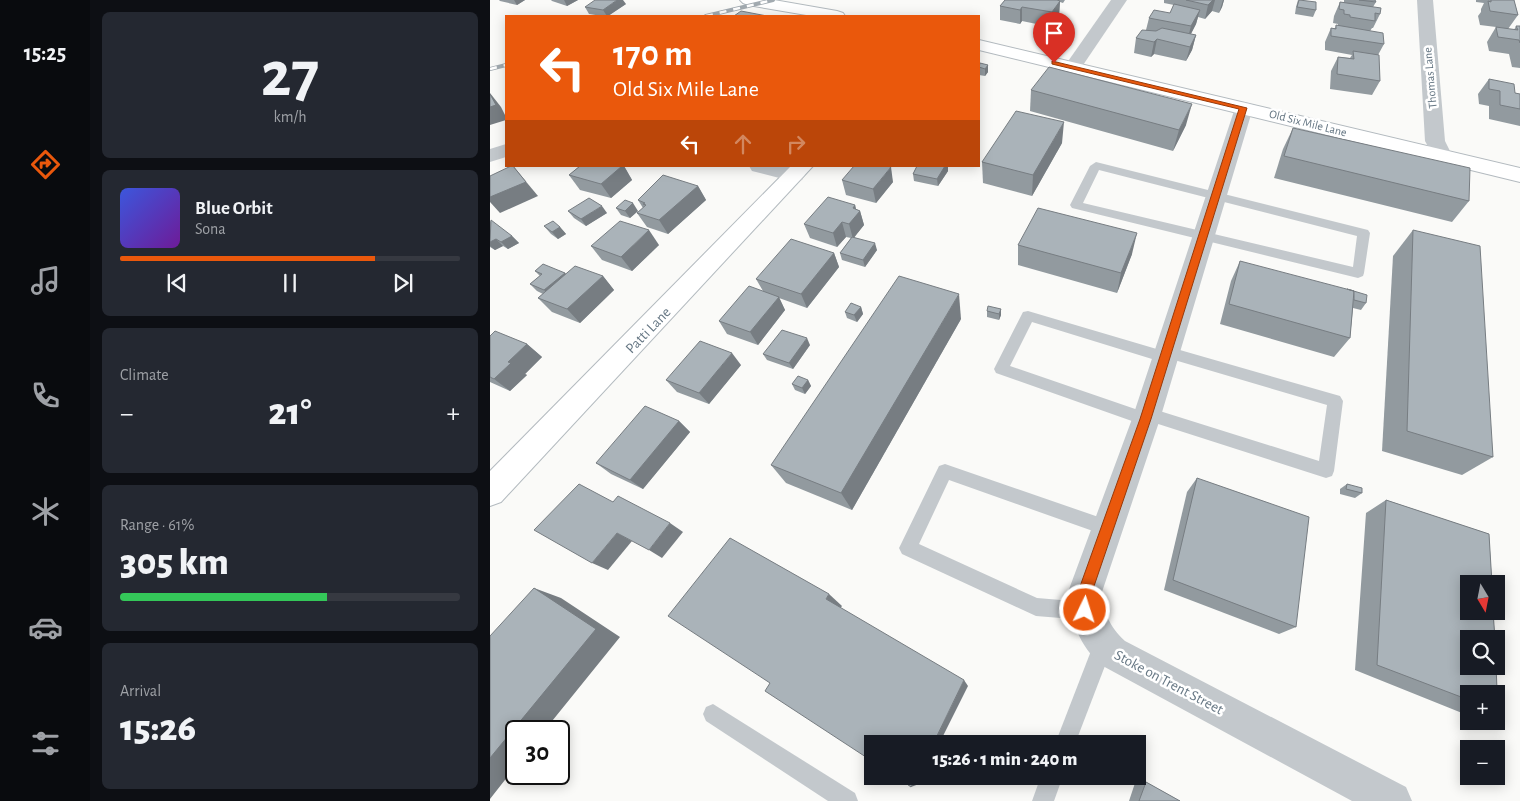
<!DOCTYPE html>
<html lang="en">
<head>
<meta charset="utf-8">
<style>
  body { margin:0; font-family:"Alegreya Sans",sans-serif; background:#242831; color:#f1f3f6; height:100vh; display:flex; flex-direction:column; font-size:19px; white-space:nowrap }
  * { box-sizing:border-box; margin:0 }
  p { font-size:16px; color:#9ea1a6 }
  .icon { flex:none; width:28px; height:28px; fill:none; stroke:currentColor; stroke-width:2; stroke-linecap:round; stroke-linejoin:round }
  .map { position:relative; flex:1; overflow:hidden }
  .side { display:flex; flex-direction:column; gap:12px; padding:12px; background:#0d0f14; width:400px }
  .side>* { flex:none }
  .hud { position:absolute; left:15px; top:15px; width:475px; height:152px; border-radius:0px; box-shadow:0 2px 12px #0003; background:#ea580c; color:#fff; overflow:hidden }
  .needle { width:32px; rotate:170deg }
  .tools { position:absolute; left:970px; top:575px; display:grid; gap:10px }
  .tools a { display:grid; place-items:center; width:45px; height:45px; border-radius:0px; background:#171b24; box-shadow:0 2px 12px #0003; font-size:25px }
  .speed { position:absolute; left:15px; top:720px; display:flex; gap:10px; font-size:25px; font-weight:700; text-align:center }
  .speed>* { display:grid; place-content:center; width:65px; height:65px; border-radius:50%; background:#171b24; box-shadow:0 2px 12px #0003; line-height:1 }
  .speed .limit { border:2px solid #111; border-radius:8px; background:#fff; color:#111 }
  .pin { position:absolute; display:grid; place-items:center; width:42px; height:42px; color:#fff; margin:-51px -21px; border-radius:50% 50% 50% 0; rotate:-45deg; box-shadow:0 0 5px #0007 }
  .pin .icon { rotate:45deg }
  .me { position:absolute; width:55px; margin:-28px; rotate:4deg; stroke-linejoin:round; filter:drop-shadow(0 0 4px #0008) }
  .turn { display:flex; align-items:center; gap:18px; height:105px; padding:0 25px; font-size:22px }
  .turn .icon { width:65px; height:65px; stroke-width:2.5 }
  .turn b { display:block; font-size:35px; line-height:42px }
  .lanes { display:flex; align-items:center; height:48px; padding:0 25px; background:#0003; justify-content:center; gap:25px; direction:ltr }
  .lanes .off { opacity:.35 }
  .big { font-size:38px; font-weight:800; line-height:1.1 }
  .side .card { flex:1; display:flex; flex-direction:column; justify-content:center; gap:8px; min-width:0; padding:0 18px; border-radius:8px; background:#242831 }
  .side .dial { align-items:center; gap:0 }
  .dial b { font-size:65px; line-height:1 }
  .song { display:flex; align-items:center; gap:15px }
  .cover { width:60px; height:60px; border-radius:8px; background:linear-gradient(135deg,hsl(230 70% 55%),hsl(280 70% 35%)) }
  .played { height:5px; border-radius:2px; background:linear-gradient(90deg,#ea580c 75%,#363941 75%) }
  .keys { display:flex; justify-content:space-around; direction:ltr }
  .heat { display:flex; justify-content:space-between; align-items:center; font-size:28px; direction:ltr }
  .charge { height:8px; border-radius:4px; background:linear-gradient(90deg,#34c759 61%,#363941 0) }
  .trip { position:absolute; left:374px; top:735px; width:282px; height:50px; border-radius:0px; background:#171b24; box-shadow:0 2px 12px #0003; font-weight:800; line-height:50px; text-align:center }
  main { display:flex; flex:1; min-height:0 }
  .tab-bar { display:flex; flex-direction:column; width:90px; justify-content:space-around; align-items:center; background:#090b0e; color:#9ea1a6 }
  .tab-bar .icon { width:35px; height:35px }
  .tab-bar .current { color:#ea580c }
  .tab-bar b { font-size:22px; color:#f1f3f6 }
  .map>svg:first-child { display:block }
</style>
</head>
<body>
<main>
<nav class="tab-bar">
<b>15:25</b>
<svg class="icon current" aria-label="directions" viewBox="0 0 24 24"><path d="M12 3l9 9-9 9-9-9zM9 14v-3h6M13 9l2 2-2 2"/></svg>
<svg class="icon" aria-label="music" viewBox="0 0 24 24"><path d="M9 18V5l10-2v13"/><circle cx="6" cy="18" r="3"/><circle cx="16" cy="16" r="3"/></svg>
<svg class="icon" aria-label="phone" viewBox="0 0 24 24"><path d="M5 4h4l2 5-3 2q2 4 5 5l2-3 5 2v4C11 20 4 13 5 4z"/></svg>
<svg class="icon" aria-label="climate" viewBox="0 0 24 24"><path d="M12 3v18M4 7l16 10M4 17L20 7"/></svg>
<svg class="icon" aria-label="car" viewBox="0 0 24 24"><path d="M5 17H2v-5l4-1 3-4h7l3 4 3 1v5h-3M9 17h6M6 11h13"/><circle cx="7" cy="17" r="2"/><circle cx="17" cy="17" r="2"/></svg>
<svg class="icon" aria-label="filters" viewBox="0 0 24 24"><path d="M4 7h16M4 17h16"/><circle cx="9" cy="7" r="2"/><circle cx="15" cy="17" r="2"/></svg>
</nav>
<section class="side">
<div class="card dial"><b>27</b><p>km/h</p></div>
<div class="card">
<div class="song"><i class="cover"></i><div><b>Blue Orbit</b><p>Sona</p></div></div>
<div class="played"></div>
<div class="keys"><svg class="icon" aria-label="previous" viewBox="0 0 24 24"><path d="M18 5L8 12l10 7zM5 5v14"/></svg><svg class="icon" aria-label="pause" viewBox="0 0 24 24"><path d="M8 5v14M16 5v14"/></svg><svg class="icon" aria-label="next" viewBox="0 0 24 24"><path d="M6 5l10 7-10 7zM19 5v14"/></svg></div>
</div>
<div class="card"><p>Climate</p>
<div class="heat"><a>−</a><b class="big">21°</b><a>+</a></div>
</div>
<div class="card"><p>Range · 61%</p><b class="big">305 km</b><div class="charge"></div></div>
<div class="card"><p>Arrival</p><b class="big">15:26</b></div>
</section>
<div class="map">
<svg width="1030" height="801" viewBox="0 0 1030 801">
  <rect width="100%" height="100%" fill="#fafaf8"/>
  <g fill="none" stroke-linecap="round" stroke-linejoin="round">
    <!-- secondary casing -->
    <g stroke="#b3babf" stroke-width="2">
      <g id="secondary">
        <path d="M250,0H284L347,11L353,13L355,16H322L258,5L253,3Z"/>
        <path d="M489,40L1030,168V182L489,50Z"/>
        <path d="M301,166H323L11,502L0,506V471Z"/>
      </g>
    </g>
    <!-- lane -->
    <g fill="#c3c8cc" fill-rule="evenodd">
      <path d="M606,162L878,230L880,233L874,273L873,276L868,278L582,208L580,205L600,166ZM609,170L867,236L863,267L593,203Z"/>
      <path d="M538,311L670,350L676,346L850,396L853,401L844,471L842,476L836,478L662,422L656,426L506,373L504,369L506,365L533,312ZM542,322L675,363L681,359L837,405L829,461L657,407L651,411L520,366Z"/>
      <path d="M455,464L623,522L626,528L623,534L617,536L459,480L429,544L547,598L595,602L602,604L604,611L602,618L595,620L546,616L412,554L409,548L412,542L449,466Z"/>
      <path d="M613,635L620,638L623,645L585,744H565L606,638Z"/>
      <path d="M223,704L365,793L368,801H338L216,721L213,714L216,707Z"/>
      <path d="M551,776H573L564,801H542Z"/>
    </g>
    <!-- street -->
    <g fill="#c3c8cc" fill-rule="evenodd">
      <path d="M621,0H637L589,71L583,72L577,71L574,67Z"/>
      <path d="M927,0H943L955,141L962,155L959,159L952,161L945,159L935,141Z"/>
      <path d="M754,102L761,104L763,108L670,419L612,592C614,613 619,626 635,641L916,787L922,801H862L611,665C590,646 580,620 578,592L642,419L745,108L747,104Z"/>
      <path d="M16,144V157L0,162V149Z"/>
      <path d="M259,166H296L312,170L315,175L312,180L305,182L262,171Z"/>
    </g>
    <!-- secondary -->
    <use href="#secondary" fill="#fff" fill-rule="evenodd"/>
    <!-- rail casing -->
    <g stroke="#a2aab0" stroke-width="4">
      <g id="rail">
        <path d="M216,16L283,0"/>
        <path d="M0,69L16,65"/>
      </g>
    </g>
    <!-- rail -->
    <use href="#rail" stroke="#fff" stroke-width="2.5" stroke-dasharray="7" stroke-linecap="butt"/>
  </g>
  <!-- wall -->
  <g fill="#929a9f">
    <path d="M9,0H35L27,5L10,1Z"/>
    <path d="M61,0H88L77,6L62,1Z"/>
    <path d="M515,0H575L573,3L570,2L569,15L561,27L532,21L530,24L510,20V6Z"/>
    <path d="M674,0H734L732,7L729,13L722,11L715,19L708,17L706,24L701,34L706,35L702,50L696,61L664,54L661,57L644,53L646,38L656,30L659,18L680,13L684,5L674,3Z"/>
    <path d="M808,0L826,10L823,17L805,14L806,7Z"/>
    <path d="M854,0H885L886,2L883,7L890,14L883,28H882L880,31L894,44L888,55L890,81L882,95L840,89L841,71L848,57L860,58L862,55L835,50V42L841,28H845L846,25H848V24L843,23L844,16L850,2L854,3Z"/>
    <path d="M986,0H1024L1028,15L1018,29L1024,30L1026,26H1030V68L1022,67L1019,54L999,51L997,42L1006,27L990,25L988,16L991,12V9L994,3L986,2Z"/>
    <path d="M136,4L118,16H112L99,14L95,7Z"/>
    <path d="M489,65H498V72L495,76L489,75Z"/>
    <path d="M999,79L1025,93L1030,94V126L999,119V106L989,104L988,94Z"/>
    <path d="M541,90L696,125L683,151L540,111Z"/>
    <path d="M803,128L979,201L962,222L784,178L793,149Z"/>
    <path d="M572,143L542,196L493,183L492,162Z"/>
    <path d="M90,166H134L142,180L121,198L90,190L79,175Z"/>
    <path d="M427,166H458V171L448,186L424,181L423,174Z"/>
    <path d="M352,180L403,182L386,203L356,195Z"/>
    <path d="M208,186L216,200L178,234L157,227L147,213L153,208L148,200Z"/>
    <path d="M365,205L366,209L370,211L374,225L364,237L387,250L375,267L352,260L350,253L361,238L356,237L347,247L320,238L314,224Z"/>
    <path d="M126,208L148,211L140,218L131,215Z"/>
    <path d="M78,211L117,213L96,226L84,218Z"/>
    <path d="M0,221L22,236L29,243L18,249L13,246L5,250L0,247Z"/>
    <path d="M54,226L70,227L76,234L68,239L61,234Z"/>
    <path d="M923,230L1003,457L972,475L892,451L903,256Z"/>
    <path d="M169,245L142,271L112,260L101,246Z"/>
    <path d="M528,245L642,254L627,293L528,265Z"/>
    <path d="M344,253L349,267L317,308L289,298L295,310L268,345L237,334L229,321L273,291L266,279Z"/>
    <path d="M750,261L876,303L871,310L863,308L860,338L844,357L730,324L741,281Z"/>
    <path d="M45,271L75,273L76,274L113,276L124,290L90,323L62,312L48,298L53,294L47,291L40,284L50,276Z"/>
    <path d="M371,307L373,314L367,322L357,318L355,312Z"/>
    <path d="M511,309V315L509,320L497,317V311Z"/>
    <path d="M471,319L362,510L296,483L281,465Z"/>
    <path d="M0,336L37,344L52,357L35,374L37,375L20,391L0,382Z"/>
    <path d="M320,345L303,369L277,360L273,354Z"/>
    <path d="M251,365L219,404L187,392L176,380Z"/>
    <path d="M318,380L321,386L315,394L305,390L302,384Z"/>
    <path d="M189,421L200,432L153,489L121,474L106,463Z"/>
    <path d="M707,478L806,627L789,634L674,590L697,492Z"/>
    <path d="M857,484L872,493L865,498L850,494V489Z"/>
    <path d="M896,500L999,534L1002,584H979V611H1003L1005,639H979V666H1006L1008,712H1006V694H979V715H977L865,670L876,513Z"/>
    <path d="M646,780L656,782L690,801H639Z"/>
  </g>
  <!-- shaded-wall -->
  <g fill="#777d82">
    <path d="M24,0H35L27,5Z"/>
    <path d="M74,0H88L77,6Z"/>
    <path d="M127,0H133L136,4L118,16H117L113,10Z"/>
    <path d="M723,0H725L722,11L715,19L718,5Z"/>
    <path d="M733,0H734L732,7L729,13Z"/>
    <path d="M570,1L569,15L561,27L562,12Z"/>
    <path d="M532,7V21L530,24V10Z"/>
    <path d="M710,10L706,24L697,41L701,26Z"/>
    <path d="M706,35L702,50L696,61L700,47Z"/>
    <path d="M667,39L664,54L661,57L664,42Z"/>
    <path d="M498,65V72L495,76V69Z"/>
    <path d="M0,93L11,107L16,117V120L0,125Z"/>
    <path d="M702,104L696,125L683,151L689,130Z"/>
    <path d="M574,122L572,143L542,196L543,175Z"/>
    <path d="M23,166L48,196L10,213L0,202V197Z"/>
    <path d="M132,166H134L142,180L121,198L111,184Z"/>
    <path d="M455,166H458V171L448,186L447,179Z"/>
    <path d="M401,167L403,182L386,203L383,189Z"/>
    <path d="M208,186L216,200L178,234L169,220Z"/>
    <path d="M143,203L148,211L140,218L135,211Z"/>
    <path d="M365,205L367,214L370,211L374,225L363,239L359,224L363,208Z"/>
    <path d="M112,206L117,213L96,226L91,219Z"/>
    <path d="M352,222L356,237L347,247L343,233Z"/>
    <path d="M70,227L76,234L68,239L62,232Z"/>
    <path d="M159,230L169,245L142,271L131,257Z"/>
    <path d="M647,233L642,254L627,293L631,273Z"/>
    <path d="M22,236L29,243L18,249L11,242Z"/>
    <path d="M6,239L13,246L5,250L0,246V242Z"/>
    <path d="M385,243L387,250L375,267L373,260Z"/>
    <path d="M344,253L349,267L317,308L311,294Z"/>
    <path d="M75,273L82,280L61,297L54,290Z"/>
    <path d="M113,276L124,290L90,323L77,309Z"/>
    <path d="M469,294L471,319L362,510L351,493Z"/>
    <path d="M289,297L295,310L268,345L260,332Z"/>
    <path d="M371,307L373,314L367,322L364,315Z"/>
    <path d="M511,309V315L509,320V314Z"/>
    <path d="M317,338L320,345L303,369L299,363Z"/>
    <path d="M37,344L52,357L35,374L37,375L20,391L4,379L18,362Z"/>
    <path d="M242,353L251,365L219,404L209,393Z"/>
    <path d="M318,380L321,386L315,394L312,388Z"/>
    <path d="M189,421L200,432L153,489L140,480Z"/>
    <path d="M180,523L193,532L172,558L159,550Z"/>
    <path d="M127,533L142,541L118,570L102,563Z"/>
    <path d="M44,588L71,598L130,637L54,731H26V766L0,799V758Z"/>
    <path d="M339,594L352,606L349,610L336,599Z"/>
    <path d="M474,680L478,686L449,744H443Z"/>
    <path d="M427,776H433L429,784L421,787Z"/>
  </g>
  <!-- building -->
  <g fill="#aab3b9" stroke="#777d82">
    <path d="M105,0H127L113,10L95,7Z"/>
    <path d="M515,0H567L570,1L562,12L532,7L530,10L510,6Z"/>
    <path d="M696,0H723L718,5Z"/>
    <path d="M809,0L826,2V10L807,7Z"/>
    <path d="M869,0H885L886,2Z"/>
    <path d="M1001,0H1024L1028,15L1000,11L998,1L1001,2Z"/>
    <path d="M850,2L891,8L890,14L885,13V21L860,17V15L854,14V10L849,9Z"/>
    <path d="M684,4L710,10L701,26L659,18L664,10L680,13Z"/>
    <path d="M251,11L277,16H244Z"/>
    <path d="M846,25L893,33L894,44L841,36V28L846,29Z"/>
    <path d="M1026,26H1030V43L1029,40L1008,37L1006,27L1028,30Z"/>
    <path d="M672,28L706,35L700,47L667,39L664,42L646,38L652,30L666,31Z"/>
    <path d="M863,51L889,55L890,81L847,74L848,57L864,59Z"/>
    <path d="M490,63L498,65L495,69L489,67Z"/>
    <path d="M559,67L702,104L689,130L541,90Z"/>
    <path d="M999,79L1024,84L1025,93L1030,94V109L1010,105V91L999,89Z"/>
    <path d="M0,94L6,105L0,107Z"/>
    <path d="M526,111L574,122L543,175L492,162Z"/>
    <path d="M803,128L980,168L979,201L794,156Z"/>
    <path d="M21,166H23L36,182L0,197V176Z"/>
    <path d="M90,166H132L111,184L79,175Z"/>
    <path d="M364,166H396L401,167L383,189L352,180Z"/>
    <path d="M427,166H455L447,179L423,174Z"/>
    <path d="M173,175L208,186L169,220L147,213L156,205L153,204L155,203L148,200Z"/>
    <path d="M338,197L365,205L363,208L370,211L359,224L352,222L343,233L314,224Z"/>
    <path d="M99,198L112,206L91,219L78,211Z"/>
    <path d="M135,200L143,203L135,211L126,208Z"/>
    <path d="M548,208L647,233L631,273L528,245Z"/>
    <path d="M1,220L22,236L11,242L6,239L0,242Z"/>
    <path d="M63,221L70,227L62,232L54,226Z"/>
    <path d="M130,221L159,230L131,257L101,246Z"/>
    <path d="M923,230L990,246L1003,457L917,431Z"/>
    <path d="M362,237L385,243L373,260L350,253Z"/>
    <path d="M301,239L344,253L311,294L266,279Z"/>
    <path d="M750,261L864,291L860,338L739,304Z"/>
    <path d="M53,264L75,273L54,290L40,284L52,274L45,271Z"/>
    <path d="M85,266L113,276L77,309L48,298Z"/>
    <path d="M409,276L469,294L351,493L281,465Z"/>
    <path d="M259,286L289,297L260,332L229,321Z"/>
    <path d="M857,289L877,295L876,303L864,300V291Z"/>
    <path d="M361,303L371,307L364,315L355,312Z"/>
    <path d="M498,306L511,309L509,314L497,311Z"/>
    <path d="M292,330L317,338L299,363L273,354Z"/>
    <path d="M5,331L37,344L18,362L21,363L4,379L0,377V336Z"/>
    <path d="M210,341L242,353L209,393L176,380Z"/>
    <path d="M308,376L318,380L312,388L302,384Z"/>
    <path d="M155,406L189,421L140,480L106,463Z"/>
    <path d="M707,478L819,517L806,627L683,580Z"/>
    <path d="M89,484L123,502L128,496L180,523L159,550L127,533L102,563L44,530Z"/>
    <path d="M857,484L872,488V493L856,489Z"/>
    <path d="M896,500L999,534L1002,584H979V611H1003L1005,639H979V666H1006L1008,712L1006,711V694H979V700L887,665Z"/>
    <path d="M240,538L339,594L336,599L474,680L443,744H382V761L275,691L280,683L178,616Z"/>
    <path d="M44,588L106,629L0,758V636Z"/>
    <path d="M406,776H427L421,787Z"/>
    <path d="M656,782L690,801H649Z"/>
  </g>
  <!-- route -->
  <path fill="#ea580c" stroke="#983908" d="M562,61L757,108L661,419L602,592V610L600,615L595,618L590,615L588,610V592L650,419L749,109L562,64Z"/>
  <g text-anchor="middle" stroke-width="5" stroke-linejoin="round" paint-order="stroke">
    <!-- far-street labels -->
    <g font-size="12" fill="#657683" stroke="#fff">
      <text transform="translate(940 78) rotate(-95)" y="4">Thomas Lane</text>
      <text transform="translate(818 123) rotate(14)" y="4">Old Six Mile Lane</text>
    </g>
    <!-- street labels -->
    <g font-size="15" fill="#657683" stroke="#fff">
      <text transform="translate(158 330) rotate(-46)" y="5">Patti Lane</text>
      <text transform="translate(679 682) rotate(28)" y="5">Stoke on Trent Street</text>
    </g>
  </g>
</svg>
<div class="tools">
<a><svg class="needle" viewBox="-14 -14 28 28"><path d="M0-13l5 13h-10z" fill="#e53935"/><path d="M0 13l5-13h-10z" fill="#9ea1a6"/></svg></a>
<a><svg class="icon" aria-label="search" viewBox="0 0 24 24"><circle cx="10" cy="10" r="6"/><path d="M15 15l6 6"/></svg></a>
<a>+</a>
<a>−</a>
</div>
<div class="speed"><div class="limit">30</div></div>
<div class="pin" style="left:564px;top:63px;background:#d93025"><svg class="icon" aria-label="arrive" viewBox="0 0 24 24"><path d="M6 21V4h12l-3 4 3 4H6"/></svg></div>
<svg class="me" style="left:595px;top:610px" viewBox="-20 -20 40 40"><circle r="17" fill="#ea580c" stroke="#fff" stroke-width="3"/><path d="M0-11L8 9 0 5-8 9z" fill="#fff"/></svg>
<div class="trip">15:26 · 1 min · 240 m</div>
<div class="hud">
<div class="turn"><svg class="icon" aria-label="left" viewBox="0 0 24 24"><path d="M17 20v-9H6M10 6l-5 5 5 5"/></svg><div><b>170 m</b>Old Six Mile Lane</div></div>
<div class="lanes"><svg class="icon" aria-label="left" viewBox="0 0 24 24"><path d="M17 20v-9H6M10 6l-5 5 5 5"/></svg><svg class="icon off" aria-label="ahead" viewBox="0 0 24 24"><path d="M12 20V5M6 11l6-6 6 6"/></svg><svg class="icon off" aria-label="right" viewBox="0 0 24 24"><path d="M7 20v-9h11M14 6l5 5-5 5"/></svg></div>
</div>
</div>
</main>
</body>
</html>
